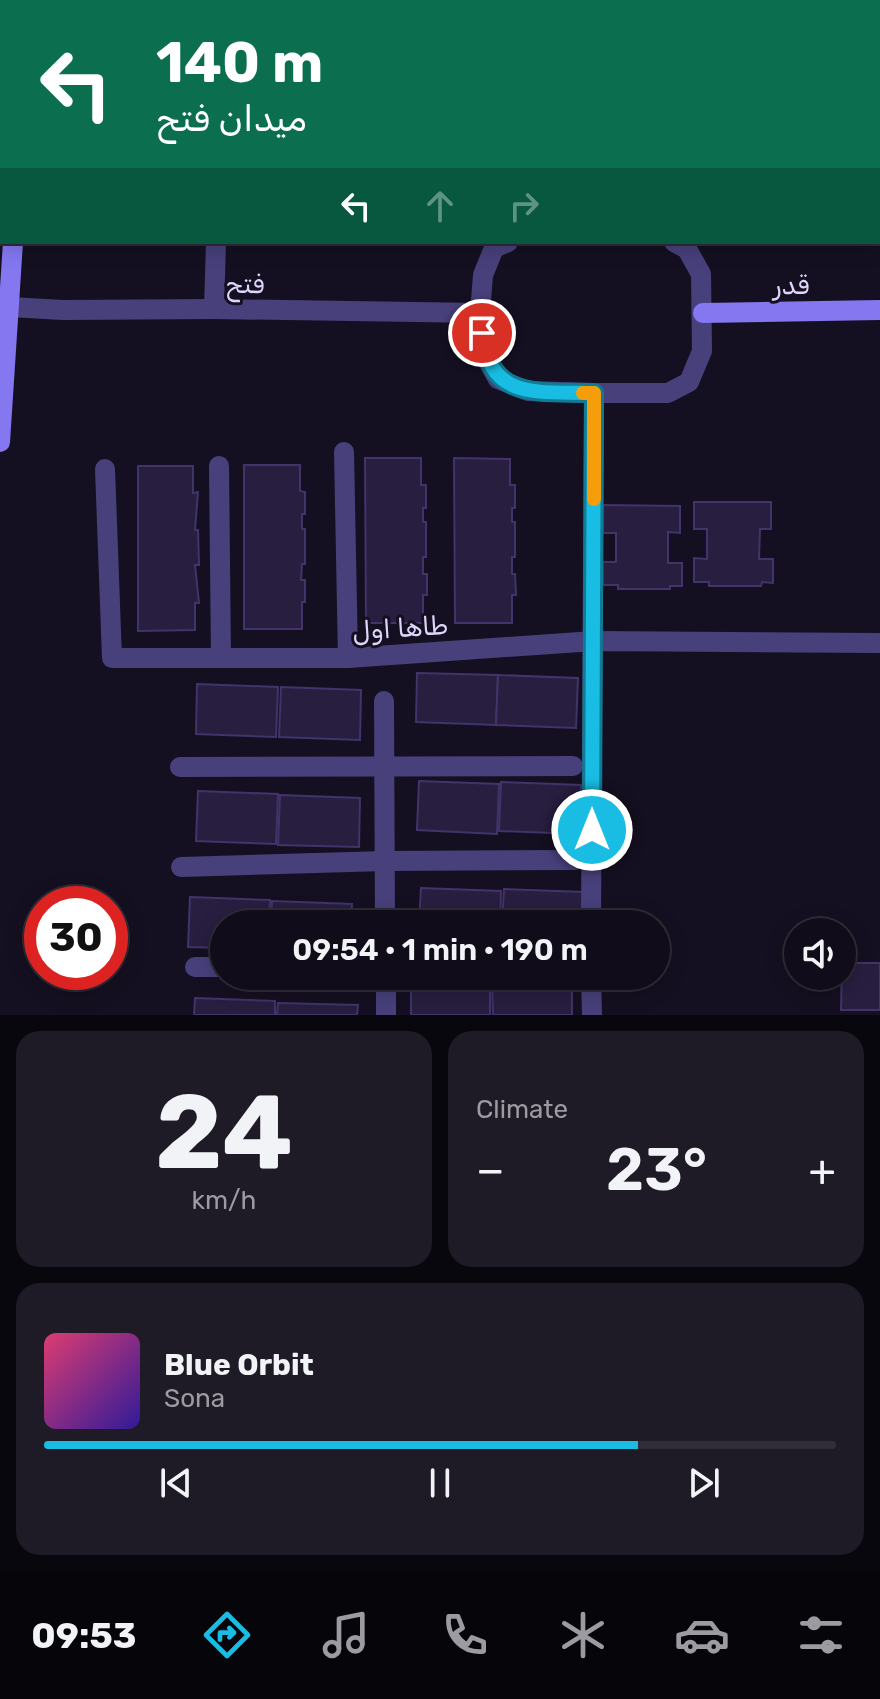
<!DOCTYPE html>
<html lang="en">
<head>
<meta charset="utf-8">
<style>
  body { margin:0; font-family:Rubik,Cairo,sans-serif; background:#1e1a26; color:#f1f3f6; height:100vh; display:flex; flex-direction:column; font-size:30px; white-space:nowrap }
  * { box-sizing:border-box; margin:0 }
  p { font-size:26px; color:#9c9ba2 }
  .icon { flex:none; width:44px; height:44px; fill:none; stroke:currentColor; stroke-width:2; stroke-linecap:round; stroke-linejoin:round }
  .map { position:relative; height:1015px; overflow:hidden }
  .sheet { display:flex; flex-direction:column; gap:16px; padding:16px; background:#09070e; flex:1 }
  .sheet>* { flex:none }
  .top-card { position:absolute; left:0px; top:0px; width:880px; height:244px; box-shadow:0 4px 20px #0003,0 0 0 2px #302c38; background:#0b6e4f; color:#fff; overflow:hidden }
  .tools { position:absolute; left:784px; top:918px; display:grid; gap:16px }
  .tools a { display:grid; place-items:center; width:72px; height:72px; border-radius:50%; background:#100c19; box-shadow:0 4px 20px #0003,0 0 0 2px #302c38; font-size:40px }
  .speed { position:absolute; left:24px; top:886px; display:flex; gap:16px; font-size:40px; font-weight:700; text-align:center }
  .speed>* { display:grid; place-content:center; width:104px; height:104px; border-radius:50%; background:#100c19; box-shadow:0 4px 20px #0003,0 0 0 2px #302c38; line-height:1 }
  .speed .limit { border:12px solid #d22; background:#fff; color:#111 }
  .pin { position:absolute; display:grid; place-items:center; width:68px; height:68px; color:#fff; margin:-34px; border:4px solid #fff; border-radius:50%; box-shadow:0 2px 8px #0007 }
  .me { position:absolute; width:88px; margin:-44px; rotate:0deg; stroke-linejoin:round; filter:drop-shadow(0 0 6px #0008) }
  .turn { display:flex; align-items:center; gap:28px; height:168px; padding:0 24px; font-size:36px }
  .turn .icon { width:104px; height:104px; stroke-width:2.5 }
  .turn b { display:block; font-size:56px; line-height:68px }
  .lanes { display:flex; align-items:center; height:76px; padding:0 24px; background:#0003; justify-content:center; gap:40px; direction:ltr }
  .lanes .off { opacity:.35 }
  .big { font-size:60px; font-weight:600; line-height:1.1 }
  .sheet .card { flex:1; display:flex; flex-direction:column; justify-content:center; gap:12px; min-width:0; padding:0 28px; border-radius:24px; background:#1e1a26 }
  .sheet .dial { align-items:center; gap:0 }
  .dial b { font-size:104px; line-height:1 }
  .song { display:flex; align-items:center; gap:24px }
  .cover { width:96px; height:96px; border-radius:12px; background:linear-gradient(135deg,hsl(340 70% 55%),hsl(250 70% 35%)) }
  .played { height:8px; border-radius:4px; background:linear-gradient(90deg,#19bde3 75%,#302c38 75%) }
  .keys { display:flex; justify-content:space-around; direction:ltr }
  .heat { display:flex; justify-content:space-between; align-items:center; font-size:44px; direction:ltr }
  .sheet .tiles { flex:1; display:grid; gap:16px; grid-template-columns:1fr 1fr }
  .card:last-child { grid-column:span 2 }
  .trip { position:absolute; left:210px; top:910px; width:460px; height:80px; border-radius:40px; background:#100c19; box-shadow:0 4px 20px #0003,0 0 0 2px #302c38; font-weight:600; line-height:80px; text-align:center }
  .tabs { display:flex; height:128px; justify-content:space-around; align-items:center; background:#06050a; color:#9c9ba2 }
  .tabs .icon { width:56px; height:56px }
  .tabs .active { color:#19bde3 }
  .tabs b { font-size:36px; color:#f1f3f6 }
  .map>svg:first-child { display:block }
</style>
</head>
<body>
<div class="map">
<svg width="880" height="1015" viewBox="0 0 880 1015">
  <rect width="100%" height="100%" fill="#151021"/>
  <!-- building -->
  <g fill="#281e40" stroke="#42336a" stroke-width="2">
    <path d="M365,458H421V485H426V508H423V522H426V557H423V574H427V595H423V623H366Z"/>
    <path d="M454,458L510,459V485H515V508H512V522H515V557H512V574H515L516,595H512V623H455Z"/>
    <path d="M244,465H300V491L305,492V514H302V529H305V564H302L301,580H305V602H302V629H244Z"/>
    <path d="M138,466H193V493L198,492L195,530H198L199,565H195L199,603H195V630L138,631Z"/>
    <path d="M694,502H771V529H760L759,559H773V583L762,582L761,586H709V582H694V558L707,559V529H694Z"/>
    <path d="M603,505L680,506V533L668,532V563H682V586H670V589H618V585H603V562H616V533H603Z"/>
    <path d="M417,673L498,675L496,725L416,722Z"/>
    <path d="M498,675L578,678L576,728L496,725Z"/>
    <path d="M197,684L278,687L276,737L196,734Z"/>
    <path d="M281,687L361,690L360,740L279,737Z"/>
    <path d="M419,781L499,784L497,834L417,830Z"/>
    <path d="M501,782L581,785L579,834L499,831Z"/>
    <path d="M198,791L278,794L276,844L196,841Z"/>
    <path d="M280,795L360,798L359,847L278,845Z"/>
    <path d="M421,888L501,891L500,924H419Z"/>
    <path d="M504,889L584,892L583,924H502Z"/>
    <path d="M190,897L270,900L269,924H224V948L188,947Z"/>
    <path d="M272,901L352,904L351,924H271Z"/>
    <path d="M842,963H880V1010H841Z"/>
    <path d="M572,982V1015H493L492,983Z"/>
    <path d="M490,983V1015H411V984Z"/>
    <path d="M195,998L275,1001V1015H194Z"/>
    <path d="M278,1003L358,1005L357,1015H277Z"/>
  </g>
  <g fill="none" stroke-linecap="round" stroke-linejoin="round">
    <!-- street -->
    <g stroke="#48407b" stroke-width="20">
      <path d="M592,0V2"/>
      <path d="M224,2V0"/>
      <path d="M508,242L494,248L483,275L480,313L484,354L498,379L528,391L594,393H668L689,382L702,351L701,274L687,249L674,242"/>
      <path d="M10,307L63,310L214,309L480,313"/>
      <path d="M214,309L216,242"/>
      <path d="M344,452L348,658"/>
      <path d="M219,466L221,658"/>
      <path d="M105,469L112,658H348L594,641L880,643"/>
      <path d="M384,701L385,924"/>
      <path d="M180,767L573,766"/>
      <path d="M181,867L385,861L575,860"/>
      <path d="M591,924L594,393"/>
      <path d="M195,967H224"/>
      <path d="M386,976V1015"/>
      <path d="M591,976L592,1015"/>
    </g>
    <!-- secondary -->
    <g stroke="#8477f0" stroke-width="20">
      <path d="M23,2V0"/>
      <path d="M703,313L880,310"/>
      <path d="M0,442L13,242"/>
    </g>
  </g>
  <g fill="none" stroke-linecap="round" stroke-linejoin="round">
    <!-- route casing -->
    <g stroke="#107b94" stroke-width="20">
      <path id="route" d="M482,333C489,402 540,391 594,393L592,830"/>
    </g>
    <!-- route -->
    <use href="#route" stroke="#19bde3" stroke-width="14"/>
    <!-- slow -->
    <path stroke="#f59e0b" stroke-width="14" d="M583,393H594V499"/>
  </g>
  <g text-anchor="middle" stroke-width="6" stroke-linejoin="round" paint-order="stroke">
    <!-- street labels -->
    <g font-size="26" fill="#ddd5fa" stroke="#151021">
      <text transform="translate(245 284) rotate(1)" y="9">فتح</text>
      <text transform="translate(791 285) rotate(-1)" y="9">قدر</text>
      <text transform="translate(400 628) rotate(-4)" y="9">طاها اول</text>
    </g>
  </g>
</svg>
<div class="tools">
<a><svg class="icon" aria-label="sound" viewBox="0 0 24 24"><path d="M4 9h4l5-4v14l-5-4H4zM17 9q2 3 0 6"/></svg></a>
</div>
<div class="speed"><div class="limit">30</div></div>
<div class="pin" style="left:482px;top:333px;background:#d93025"><svg class="icon" aria-label="arrive" viewBox="0 0 24 24"><path d="M6 21V4h12l-3 4 3 4H6"/></svg></div>
<svg class="me" style="left:592px;top:830px" viewBox="-20 -20 40 40"><circle r="17" fill="#19bde3" stroke="#fff" stroke-width="3"/><path d="M0-11L8 9 0 5-8 9z" fill="#fff"/></svg>
<div class="trip">09:54 · 1 min · 190 m</div>
<div class="top-card">
<div class="turn"><svg class="icon" aria-label="left" viewBox="0 0 24 24"><path d="M17 20v-9H6M10 6l-5 5 5 5"/></svg><div><b>140 m</b>میدان فتح</div></div>
<div class="lanes"><svg class="icon" aria-label="left" viewBox="0 0 24 24"><path d="M17 20v-9H6M10 6l-5 5 5 5"/></svg><svg class="icon off" aria-label="ahead" viewBox="0 0 24 24"><path d="M12 20V5M6 11l6-6 6 6"/></svg><svg class="icon off" aria-label="right" viewBox="0 0 24 24"><path d="M7 20v-9h11M14 6l5 5-5 5"/></svg></div>
</div>
</div>
<section class="sheet">
<div class="tiles">
<div class="card dial"><b>24</b><p>km/h</p></div>
<div class="card"><p>Climate</p>
<div class="heat"><a>−</a><b class="big">23°</b><a>+</a></div>
</div>
<div class="card">
<div class="song"><i class="cover"></i><div><b>Blue Orbit</b><p>Sona</p></div></div>
<div class="played"></div>
<div class="keys"><svg class="icon" aria-label="previous" viewBox="0 0 24 24"><path d="M18 5L8 12l10 7zM5 5v14"/></svg><svg class="icon" aria-label="pause" viewBox="0 0 24 24"><path d="M8 5v14M16 5v14"/></svg><svg class="icon" aria-label="next" viewBox="0 0 24 24"><path d="M6 5l10 7-10 7zM19 5v14"/></svg></div>
</div>
</div>
</section>
<nav class="tabs">
<b>09:53</b>
<svg class="icon active" aria-label="directions" viewBox="0 0 24 24"><path d="M12 3l9 9-9 9-9-9zM9 14v-3h6M13 9l2 2-2 2"/></svg>
<svg class="icon" aria-label="music" viewBox="0 0 24 24"><path d="M9 18V5l10-2v13"/><circle cx="6" cy="18" r="3"/><circle cx="16" cy="16" r="3"/></svg>
<svg class="icon" aria-label="phone" viewBox="0 0 24 24"><path d="M5 4h4l2 5-3 2q2 4 5 5l2-3 5 2v4C11 20 4 13 5 4z"/></svg>
<svg class="icon" aria-label="climate" viewBox="0 0 24 24"><path d="M12 3v18M4 7l16 10M4 17L20 7"/></svg>
<svg class="icon" aria-label="car" viewBox="0 0 24 24"><path d="M5 17H2v-5l4-1 3-4h7l3 4 3 1v5h-3M9 17h6M6 11h13"/><circle cx="7" cy="17" r="2"/><circle cx="17" cy="17" r="2"/></svg>
<svg class="icon" aria-label="filters" viewBox="0 0 24 24"><path d="M4 7h16M4 17h16"/><circle cx="9" cy="7" r="2"/><circle cx="15" cy="17" r="2"/></svg>
</nav>
</body>
</html>
